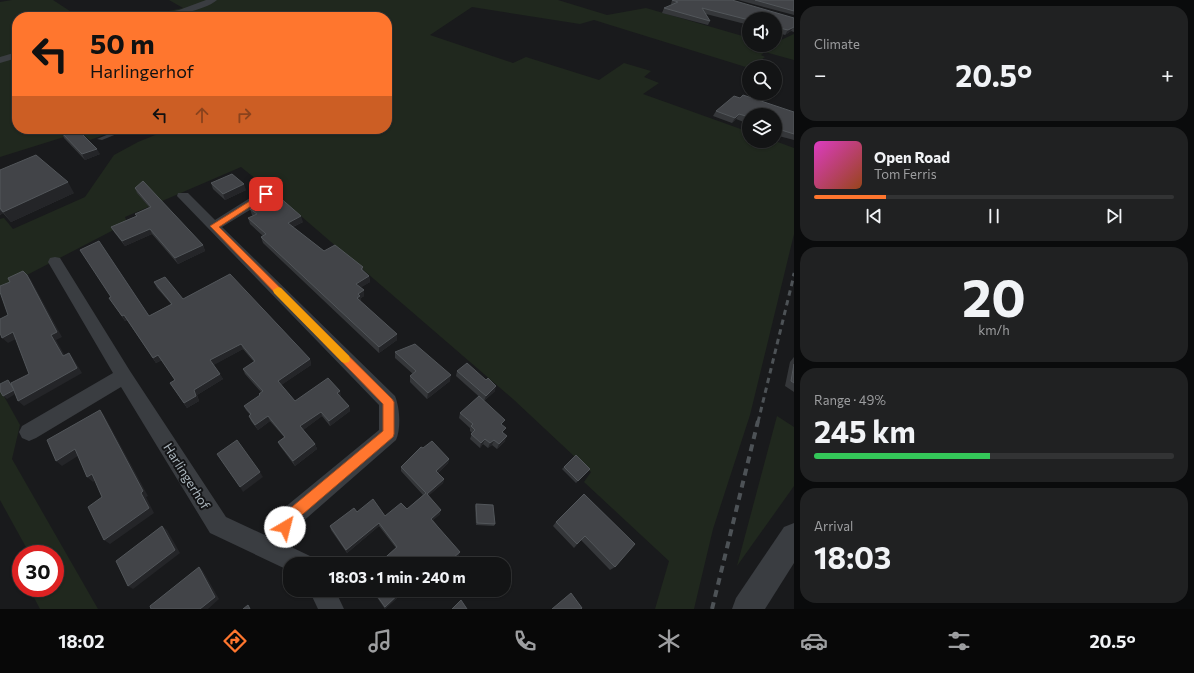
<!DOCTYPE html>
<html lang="en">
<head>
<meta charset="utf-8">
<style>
  body { margin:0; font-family:Commissioner,sans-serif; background:#202122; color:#f1f3f6; height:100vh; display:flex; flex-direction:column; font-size:15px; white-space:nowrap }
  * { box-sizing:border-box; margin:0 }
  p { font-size:13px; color:#9d9ea0 }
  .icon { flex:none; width:22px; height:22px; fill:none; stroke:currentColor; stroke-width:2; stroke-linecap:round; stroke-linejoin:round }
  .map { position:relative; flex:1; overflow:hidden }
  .drawer { display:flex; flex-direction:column; gap:6px; padding:6px; background:#0a0b0c; width:400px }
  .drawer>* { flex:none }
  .hud { position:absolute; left:12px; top:12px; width:380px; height:122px; border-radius:16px; box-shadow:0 1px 3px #0004,0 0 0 1px #323334; background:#ff762e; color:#111; overflow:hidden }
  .buttons { position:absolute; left:742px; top:12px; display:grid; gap:8px }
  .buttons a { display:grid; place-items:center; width:40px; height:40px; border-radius:50%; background:#131415; box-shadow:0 1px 3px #0004,0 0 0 1px #323334; font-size:20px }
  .speed { position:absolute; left:12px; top:545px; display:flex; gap:8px; font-size:20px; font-weight:700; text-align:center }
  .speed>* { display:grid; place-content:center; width:52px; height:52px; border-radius:50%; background:#131415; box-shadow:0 1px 3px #0004,0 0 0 1px #323334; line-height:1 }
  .speed .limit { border:6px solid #d22; background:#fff; color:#111 }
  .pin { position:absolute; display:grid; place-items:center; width:34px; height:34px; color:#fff; margin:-17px; border-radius:8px; box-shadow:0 2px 6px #0006 }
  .me { position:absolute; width:44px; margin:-22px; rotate:37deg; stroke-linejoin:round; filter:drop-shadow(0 0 3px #0008) }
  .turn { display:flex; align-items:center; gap:14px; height:84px; padding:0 12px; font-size:18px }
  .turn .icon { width:52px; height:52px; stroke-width:2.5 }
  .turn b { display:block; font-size:28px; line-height:34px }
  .lanes { display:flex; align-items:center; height:38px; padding:0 12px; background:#0003; justify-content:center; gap:20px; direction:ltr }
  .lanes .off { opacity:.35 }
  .big { font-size:30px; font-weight:700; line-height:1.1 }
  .drawer .card { flex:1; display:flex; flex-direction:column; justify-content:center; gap:6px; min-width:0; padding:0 14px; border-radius:16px; background:#202122 }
  .drawer .dial { align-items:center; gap:0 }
  .dial b { font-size:52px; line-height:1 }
  .song { display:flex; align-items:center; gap:12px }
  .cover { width:48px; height:48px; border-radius:6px; background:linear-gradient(135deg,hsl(310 70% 55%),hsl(20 70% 35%)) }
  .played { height:4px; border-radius:2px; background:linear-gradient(90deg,#ff762e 20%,#323334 20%) }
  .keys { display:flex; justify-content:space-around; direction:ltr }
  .heat { display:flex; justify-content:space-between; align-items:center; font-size:22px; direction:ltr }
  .charge { height:6px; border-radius:3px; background:linear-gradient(90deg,#34c759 49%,#323334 0) }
  .trip { position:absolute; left:283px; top:557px; width:228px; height:40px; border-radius:16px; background:#131415; box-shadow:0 1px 3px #0004,0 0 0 1px #323334; font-weight:700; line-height:40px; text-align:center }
  .dock { display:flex; height:64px; justify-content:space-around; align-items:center; background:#080808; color:#9d9ea0 }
  .dock .icon { width:28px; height:28px }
  .dock .selected { color:#ff762e }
  .dock b { font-size:18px; color:#f1f3f6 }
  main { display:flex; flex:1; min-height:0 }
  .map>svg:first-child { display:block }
</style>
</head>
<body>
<main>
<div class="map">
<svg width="794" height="609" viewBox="0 0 794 609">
  <rect width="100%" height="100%" fill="#191a1c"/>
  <!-- green -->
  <g fill="#20281e">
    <path d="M12,0H53L79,17H17V129H120L90,140L80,132L0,157V2Z"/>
    <path d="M169,0H558L607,15L646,8L746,37L749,36V45H775V40L779,41L794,34V60L765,52L761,55L765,57L761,60L774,64L772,67L749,68L594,20L580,24L472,7L430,35L513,63L526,57L599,80L624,63L651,71L644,77L659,83L643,94L749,132V141H775L794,148V234L750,415L713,529L694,609H655L669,561L584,482L591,472L513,399L287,204L241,167L125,217L127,223L0,289V219L4,218L13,229L85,197L114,155L138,142L170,129H387V17H140L183,8Z"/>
    <path d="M0,389L20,425L12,459L98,609H40L29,588H55V554H22L27,549L0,500Z"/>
    <path d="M777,416L794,427V486L737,566Z"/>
  </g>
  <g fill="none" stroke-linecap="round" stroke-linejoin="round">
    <!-- stream -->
    <path stroke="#2e3f42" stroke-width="2.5" d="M147,17L159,15"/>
    <!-- service -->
    <path fill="#3a3d41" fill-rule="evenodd" d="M121,129H129L102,140L97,139Z"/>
    <!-- minor -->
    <g fill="#3a3d41" fill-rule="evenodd">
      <path d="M206,0H217C204,11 169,17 153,17L154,15L179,10Z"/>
      <path d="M17,52V58L0,63V57Z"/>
      <path d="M266,190L271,191L272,194L271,197L222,227L395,396C400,408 401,429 396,440L300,524L287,545L310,556L314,564H290V571L210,533L121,387L36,438L29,441L22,438L19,432L22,426L113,373L48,262L50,258L55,257L60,258L130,371L226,517L267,536L284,508L379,430V405L177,196L178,193H188L215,220L261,191Z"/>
      <path d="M309,590H335L344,609H318Z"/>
    </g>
    <!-- tertiary -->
    <path fill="#3a3d41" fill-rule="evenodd" d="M794,523V563L765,609H732L736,598L784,527Z"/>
    <!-- rail-far2 -->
    <path stroke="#4d5256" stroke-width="2.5" stroke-dasharray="4 3.5" stroke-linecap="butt" d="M793,276L794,273"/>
    <!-- rail-far1 -->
    <path stroke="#4d5256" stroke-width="3" stroke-dasharray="5.5 4.5" stroke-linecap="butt" d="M758,422L794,275"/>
    <!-- rail -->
    <path stroke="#4d5256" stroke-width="4" stroke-dasharray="7 5.5" stroke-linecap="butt" d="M712,609L758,421"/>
  </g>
  <!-- wall -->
  <g fill="#35373a">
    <path d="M672,0L794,18V32L791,31L785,35L775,32V19H749V25L706,14L710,21L708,25L662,13L664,8L672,5L671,4Z"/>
    <path d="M738,0H794V15Z"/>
    <path d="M740,98L794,112V140L775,135V115H749V124L736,119L732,123L713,116L716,111Z"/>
    <path d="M62,133L100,154L85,160L64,138Z"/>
    <path d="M0,170L74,193L11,222L3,213L0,215Z"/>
    <path d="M211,183L246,190L225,200L213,189Z"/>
    <path d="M135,188L203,245L205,251L178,264L152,234L125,246L114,232L111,227L136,216L135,214L149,207L137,193Z"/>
    <path d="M250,209L303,222L293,227L324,251L363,267V270L369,276L370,282L361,287L364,296L361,298V302L397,340L379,353L263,243L261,237L263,236L250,224L248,218L253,216L252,215Z"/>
    <path d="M154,282L183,299L310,359L311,365L281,385L295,401L340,391V396L349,406L350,411L330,426L322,416L303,430L315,444L317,449L295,466L280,446L278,442L284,437L270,421L258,430L251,421L249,416L250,415L246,410L244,406L260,395L259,394L261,392L245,374L243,369L254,362L243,349L213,365L223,379L197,395L199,401L187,408L170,383L175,380L162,360L156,363L127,320L125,321L109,298L149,316L171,304L157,288Z"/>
    <path d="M395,352L450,381L427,399L410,382V376L413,374L395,358Z"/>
    <path d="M794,357V392L785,386L790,362Z"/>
    <path d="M457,371L495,391L484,401L456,376Z"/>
    <path d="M460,413L504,433L505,441L497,449L492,445L488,448L483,444L480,448L470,439L472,433L470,431V428L459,418Z"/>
    <path d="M423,448L449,459L448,463L438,473L444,479L443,483L428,496L440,514L433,520L459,555L449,564H439L437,562L434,564H378L396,548L379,526L347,553L331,530L330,526L357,512L385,516L407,509L423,495L401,471V467Z"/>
    <path d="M564,467L590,469L576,483L562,469Z"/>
    <path d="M584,494L615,567L610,570L581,540L574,548L553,526L556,522Z"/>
    <path d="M476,504L495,524L494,526L476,525L475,506Z"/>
    <path d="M372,590H406L385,609Z"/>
  </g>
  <!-- shaded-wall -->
  <g fill="#242528">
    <path d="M793,27L791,31L785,35L788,30Z"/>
    <path d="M739,114L736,119L732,123L735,118Z"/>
    <path d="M97,149L100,154L85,160L82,154Z"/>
    <path d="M68,182L74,193L11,222L3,212Z"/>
    <path d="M244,184L246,190L225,200L223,194Z"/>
    <path d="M0,210L3,213L0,215Z"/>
    <path d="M301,216L303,222L290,228L288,223Z"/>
    <path d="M150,229L152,234L125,246L122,241Z"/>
    <path d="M203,245L205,251L178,264L175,258Z"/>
    <path d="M27,275L31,280L62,337L56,340L68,361L63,356L51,335Z"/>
    <path d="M369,276L370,282L357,290L356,284Z"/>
    <path d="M364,290V296L361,298V302L357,304V298L358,294Z"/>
    <path d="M124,315L127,320L125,321L122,316Z"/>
    <path d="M13,332L18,338L8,343L2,338Z"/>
    <path d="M397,334V340L379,353V347Z"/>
    <path d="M241,344L243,349L212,366L210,360Z"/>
    <path d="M69,353L73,358L82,373L24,406L18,401Z"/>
    <path d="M158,355L162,360L156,363L153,358Z"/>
    <path d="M310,359L311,365L280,386L278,381Z"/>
    <path d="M220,374L223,379L197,395L199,401L187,408L184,403L194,390Z"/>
    <path d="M451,375L450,381L427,399L428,393Z"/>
    <path d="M8,380L12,383L17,393L7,399L3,396Z"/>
    <path d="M496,386L495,391L484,401L486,396Z"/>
    <path d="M340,391L341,396L338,398L337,393Z"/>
    <path d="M349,406L350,411L330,426L329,421Z"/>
    <path d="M100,410L104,415L148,496L146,497L154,513L110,544L104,540Z"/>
    <path d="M321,412L322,416L302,431L300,426Z"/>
    <path d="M268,416L270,421L258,430L255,425Z"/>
    <path d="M507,436L505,441L497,449L499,444Z"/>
    <path d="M485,439L483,444L480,448L481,443Z"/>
    <path d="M494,440L492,445L488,448L490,443Z"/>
    <path d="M315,444L317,449L295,466L293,461Z"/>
    <path d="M75,449L81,454L62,466L56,461Z"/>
    <path d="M449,459L448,463L436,475V471Z"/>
    <path d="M260,472L263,477L243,492L240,487Z"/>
    <path d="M92,474L97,479L93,482L87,477Z"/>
    <path d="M444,479L443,483L426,498L427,494Z"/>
    <path d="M441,510L440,514L431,522V519Z"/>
    <path d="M379,523V526L347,553L346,550Z"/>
    <path d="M162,526L167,530L180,553L133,589L128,586Z"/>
    <path d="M460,552L459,555L449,564H446Z"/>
    <path d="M438,559L437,562L434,564H432Z"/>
    <path d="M199,567L203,571L219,599L208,609H200Z"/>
    <path d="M403,590H406L385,609V607Z"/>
  </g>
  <!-- building -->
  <g fill="#424448" stroke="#52565a">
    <path d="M672,0H732L794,18V27L788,30L775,27V19H749V20L702,8L710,21L664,8L678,2Z"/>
    <path d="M755,0H794V11Z"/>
    <path d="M743,95L794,112V134L775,128V115H749V117L739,114L735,118L716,111L734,96L740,98Z"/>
    <path d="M73,129H77L97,149L82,154L62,133Z"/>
    <path d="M36,155L68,182L3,212L0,208V170Z"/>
    <path d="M232,174L244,184L223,194L211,183Z"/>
    <path d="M143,181L203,245L175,258L150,229L122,241L111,227L137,216L135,214L151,207L135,188Z"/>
    <path d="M278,196L301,216L288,223L324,251L335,245L363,267L361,269L369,276L356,284L364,290L358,294L360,296L357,298L397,334L379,347L261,237L266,234L248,218L257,214L250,209Z"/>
    <path d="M99,241L149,316L172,304L154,282L165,277L183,299L230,274L310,359L278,381L295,401L328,378L340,391L337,393L349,406L329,421L321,412L300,426L315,444L293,461L278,442L285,437L268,416L255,425L249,416L251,414L244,406L260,395L259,394L263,391L243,369L255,361L241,344L210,360L220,374L194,390L196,396L184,403L170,383L175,380L158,355L153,358L124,315L122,316L109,298L111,297L80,250Z"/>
    <path d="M23,271L27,275L57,332L51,335L63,356L69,353L77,368L18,401L11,383L29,374L13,332L2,338L0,333V319L8,315L0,292V286L10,282L8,278Z"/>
    <path d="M415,344L451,375L428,393L410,376L416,371L395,352Z"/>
    <path d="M467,363L486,380L488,378L496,386L486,396L457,371Z"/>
    <path d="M794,364V383L791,381Z"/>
    <path d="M8,380L14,390L3,396L0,391V384Z"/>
    <path d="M479,396L505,420L501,424L506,428L502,432L507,436L499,444L494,440L490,443L485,439L481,443L471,434L475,430L471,426L473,424L460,413Z"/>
    <path d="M100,410L143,491L141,493L149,508L104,540L88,507L102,497L92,474L87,477L75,449L56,461L47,440Z"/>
    <path d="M237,440L260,472L240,487L217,454Z"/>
    <path d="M432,441L449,459L436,471L444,479L427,494L441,510L431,519L460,552L446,564H442L438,559L432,564H378L397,547L379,523L346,550L330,526L354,508L357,512L373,499L385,516L401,503L407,509L426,493L401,467L421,447L423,448Z"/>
    <path d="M576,455L590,469L578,481L564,467Z"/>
    <path d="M584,494L635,544L615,567L585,536L577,544L556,522Z"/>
    <path d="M476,504L493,505L495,524L477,523Z"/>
    <path d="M162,526L175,550L128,586L116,561Z"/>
    <path d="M199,567L215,597L200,609H151L150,606Z"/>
    <path d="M373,590H403L385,607Z"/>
    <path d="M571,593L582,608L581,609H552Z"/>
    <path d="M461,600L467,609H452Z"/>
    <path d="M248,605L250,609H243Z"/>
  </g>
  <!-- route -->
  <path fill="#ff762e" stroke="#a64d1e" d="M266,191L268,192V195L219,227L392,399L394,402V434L393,437L296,520L290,531L285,533L281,531L279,527L287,511L383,431V404L210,226Z"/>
  <!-- slow -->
  <path fill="#f59e0b" d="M278,287L281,288L349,356L350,359L349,362L345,363L342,362L274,293L273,290Z"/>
  <g text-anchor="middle" stroke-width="4" stroke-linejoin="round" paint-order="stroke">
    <!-- near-street labels -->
    <g font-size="13" fill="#abb6bd" stroke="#141517">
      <text transform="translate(187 476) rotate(58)" y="5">Harlingerhof</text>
    </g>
  </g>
</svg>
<div class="buttons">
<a><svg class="icon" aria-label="sound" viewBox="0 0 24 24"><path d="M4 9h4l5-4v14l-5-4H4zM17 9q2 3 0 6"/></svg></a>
<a><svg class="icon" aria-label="search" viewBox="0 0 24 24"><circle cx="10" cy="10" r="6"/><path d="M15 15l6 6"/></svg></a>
<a><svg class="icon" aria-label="layers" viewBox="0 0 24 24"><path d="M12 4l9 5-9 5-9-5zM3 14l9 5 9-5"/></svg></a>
</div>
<div class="speed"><div class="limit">30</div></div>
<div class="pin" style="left:266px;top:194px;background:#d93025"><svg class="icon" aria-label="arrive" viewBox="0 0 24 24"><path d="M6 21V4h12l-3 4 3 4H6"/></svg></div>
<svg class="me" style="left:285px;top:527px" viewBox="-20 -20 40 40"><circle r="19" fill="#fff"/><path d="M0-13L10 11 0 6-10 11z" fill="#ff762e"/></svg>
<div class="trip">18:03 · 1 min · 240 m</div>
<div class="hud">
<div class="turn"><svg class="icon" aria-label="left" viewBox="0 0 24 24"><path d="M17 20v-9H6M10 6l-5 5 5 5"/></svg><div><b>50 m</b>Harlingerhof</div></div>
<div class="lanes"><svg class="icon" aria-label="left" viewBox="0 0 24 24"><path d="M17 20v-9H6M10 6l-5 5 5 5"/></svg><svg class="icon off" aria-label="ahead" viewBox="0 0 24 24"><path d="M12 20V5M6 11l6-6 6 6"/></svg><svg class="icon off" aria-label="right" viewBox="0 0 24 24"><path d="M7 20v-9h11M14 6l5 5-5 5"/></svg></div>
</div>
</div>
<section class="drawer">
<div class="card"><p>Climate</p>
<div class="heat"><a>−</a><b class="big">20.5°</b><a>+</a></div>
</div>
<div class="card">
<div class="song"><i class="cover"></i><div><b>Open Road</b><p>Tom Ferris</p></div></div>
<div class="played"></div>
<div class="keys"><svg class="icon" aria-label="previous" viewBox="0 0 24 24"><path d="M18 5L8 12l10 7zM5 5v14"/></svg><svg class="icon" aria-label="pause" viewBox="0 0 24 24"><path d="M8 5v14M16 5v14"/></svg><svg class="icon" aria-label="next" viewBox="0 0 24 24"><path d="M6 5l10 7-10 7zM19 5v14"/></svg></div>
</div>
<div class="card dial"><b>20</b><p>km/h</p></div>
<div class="card"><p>Range · 49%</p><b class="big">245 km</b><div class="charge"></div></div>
<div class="card"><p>Arrival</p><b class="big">18:03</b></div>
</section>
</main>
<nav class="dock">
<b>18:02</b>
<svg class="icon selected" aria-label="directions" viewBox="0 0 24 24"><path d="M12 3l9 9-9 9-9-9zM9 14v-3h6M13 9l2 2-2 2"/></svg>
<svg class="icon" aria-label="music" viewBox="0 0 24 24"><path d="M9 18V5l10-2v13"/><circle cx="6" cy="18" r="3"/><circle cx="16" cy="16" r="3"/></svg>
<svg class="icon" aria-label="phone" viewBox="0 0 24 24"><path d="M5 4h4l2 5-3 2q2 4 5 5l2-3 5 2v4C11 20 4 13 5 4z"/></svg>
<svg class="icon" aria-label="climate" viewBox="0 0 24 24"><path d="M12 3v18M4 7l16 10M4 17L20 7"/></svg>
<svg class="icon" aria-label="car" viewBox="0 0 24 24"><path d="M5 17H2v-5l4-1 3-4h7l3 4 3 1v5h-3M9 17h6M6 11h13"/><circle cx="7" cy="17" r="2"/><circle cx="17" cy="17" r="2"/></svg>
<svg class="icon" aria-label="filters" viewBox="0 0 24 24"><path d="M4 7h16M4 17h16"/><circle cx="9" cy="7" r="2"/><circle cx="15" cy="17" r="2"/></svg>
<b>20.5°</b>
</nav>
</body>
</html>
